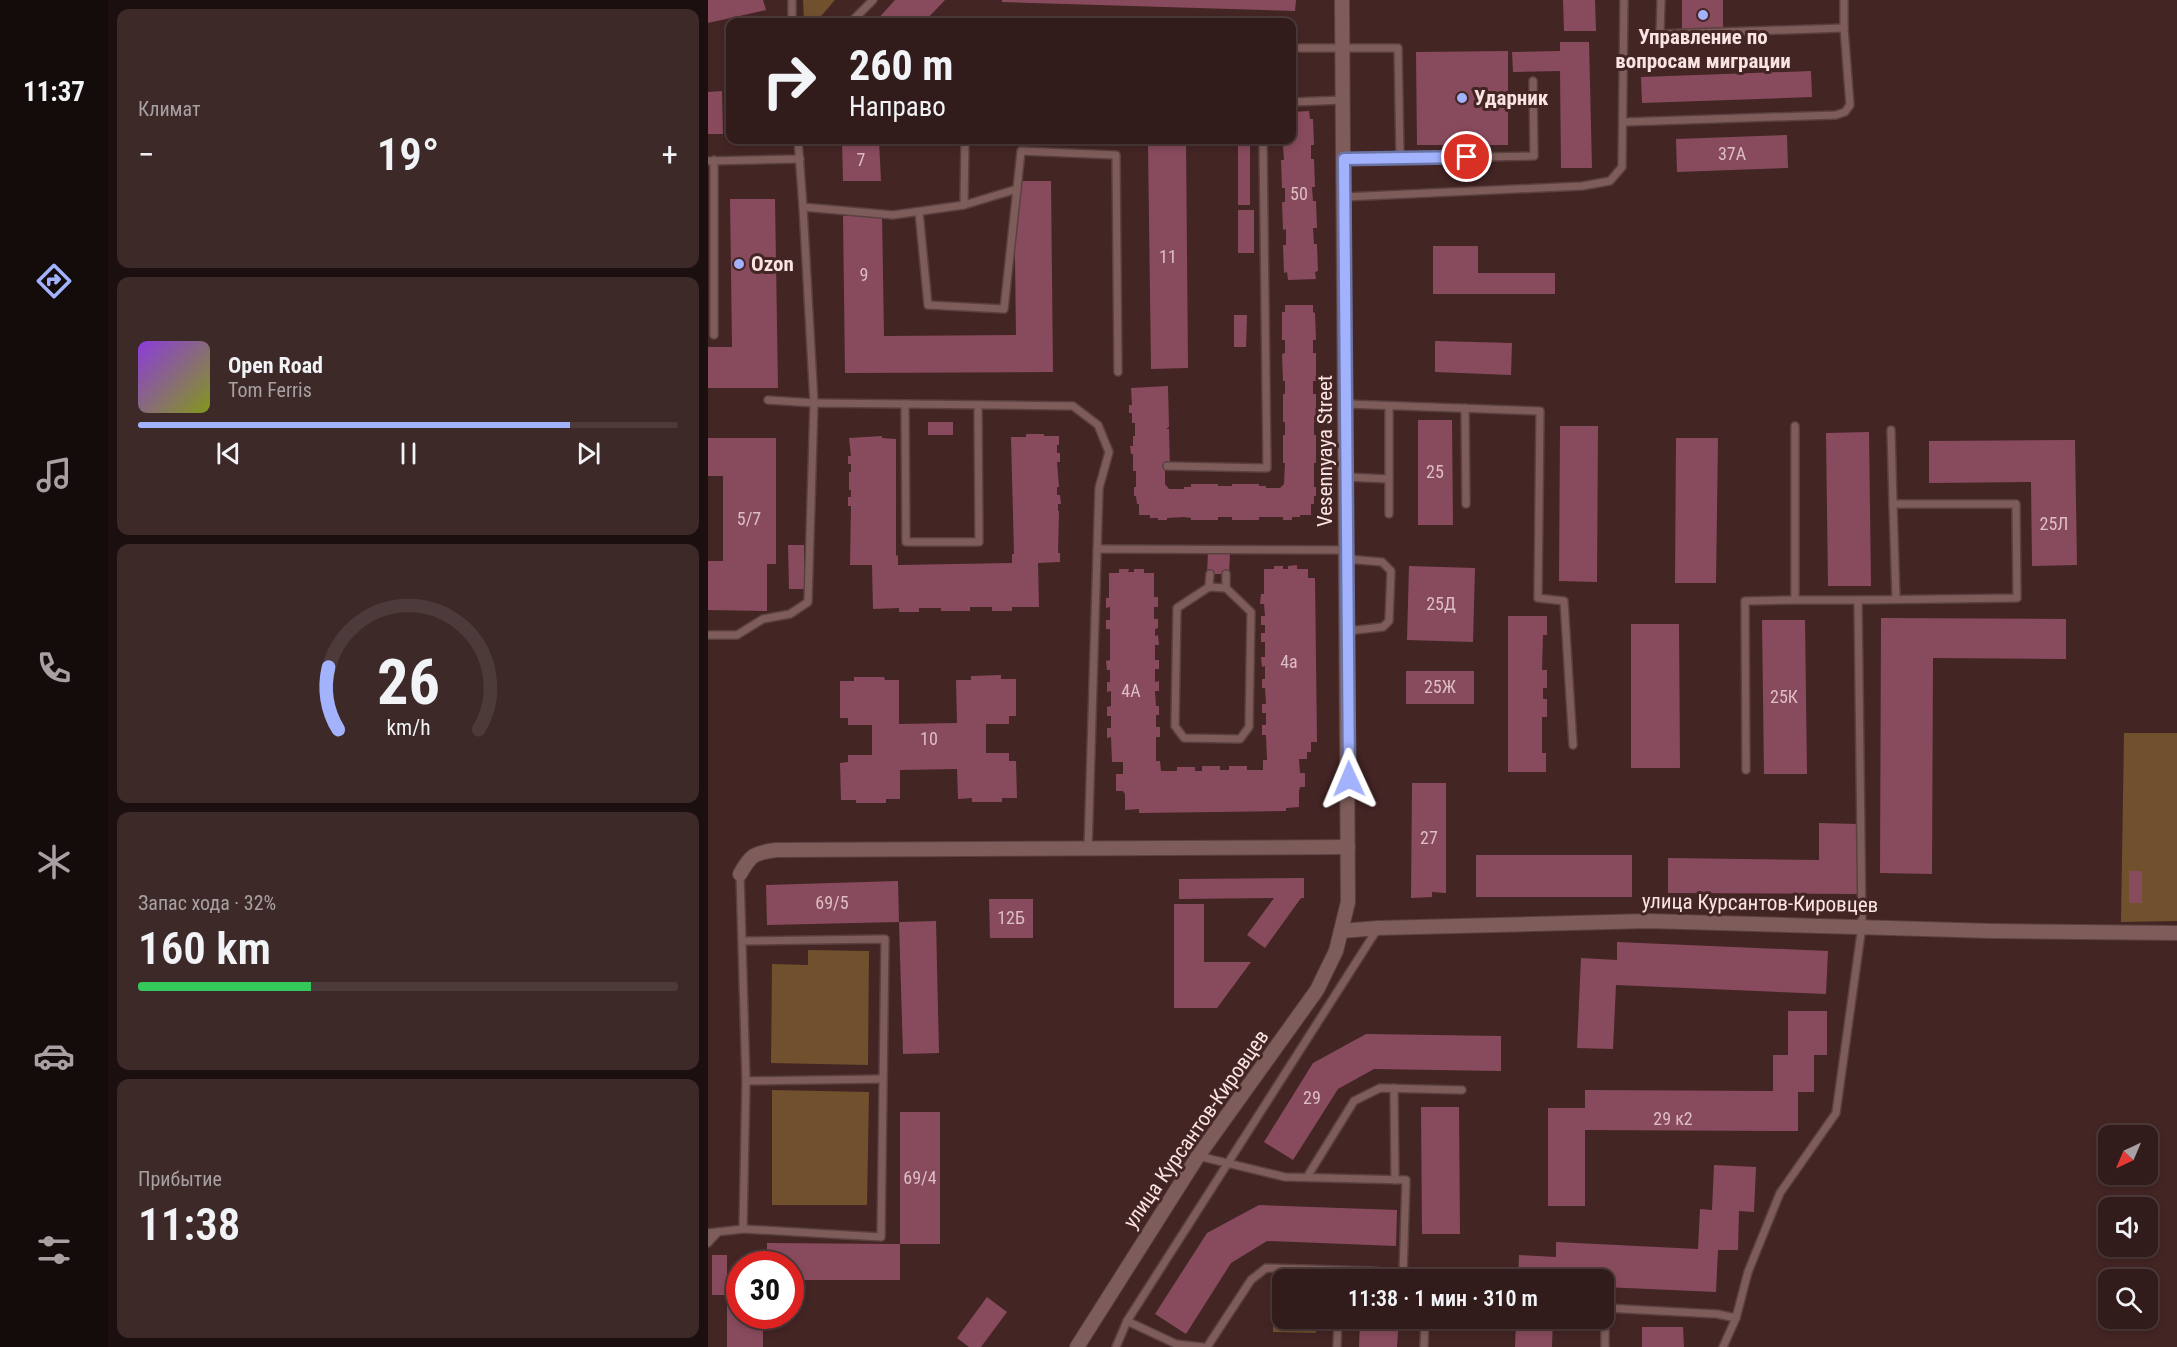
<!DOCTYPE html>
<html lang="ru">
<head>
<meta charset="utf-8">
<style>
  body { margin:0; font-family:"Roboto Condensed",sans-serif; background:#3d2928; color:#f1f3f6; height:100vh; display:flex; flex-direction:column; font-size:22px; white-space:nowrap }
  * { box-sizing:border-box; margin:0 }
  p { font-size:20px; color:#a8a1a3 }
  .icon { flex:none; width:33px; height:33px; fill:none; stroke:currentColor; stroke-width:2; stroke-linecap:round; stroke-linejoin:round }
  .map { position:relative; flex:1; overflow:hidden }
  .side { display:flex; flex-direction:column; gap:9px; padding:9px; background:#1c0f0f; width:600px }
  .side>* { flex:none }
  .top-card { position:absolute; left:18px; top:18px; width:570px; height:126px; border-radius:12px; box-shadow:0 3px 9px #0003,0 0 0 2px #4d3a3a; background:#321c1b; color:#f1f3f6; overflow:hidden }
  .needle { width:39px; rotate:224deg }
  .tools { position:absolute; left:1390px; top:1125px; display:grid; gap:12px }
  .tools a { display:grid; place-items:center; width:60px; height:60px; border-radius:12px; background:#321c1b; box-shadow:0 3px 9px #0003,0 0 0 2px #4d3a3a; font-size:30px }
  .speed { position:absolute; left:18px; top:1251px; display:flex; gap:12px; font-size:30px; font-weight:700; text-align:center }
  .speed>* { display:grid; place-content:center; width:78px; height:78px; border-radius:50%; background:#321c1b; box-shadow:0 3px 9px #0003,0 0 0 2px #4d3a3a; line-height:1 }
  .speed .limit { border:9px solid #d22; background:#fff; color:#111 }
  .pin { position:absolute; display:grid; place-items:center; width:51px; height:51px; color:#fff; margin:-26px; border:3px solid #fff; border-radius:50%; box-shadow:0 2px 6px #0007 }
  .me { position:absolute; width:66px; margin:-33px; rotate:359deg; stroke-linejoin:round; filter:drop-shadow(0 0 4px #0008) }
  .turn { display:flex; align-items:center; gap:21px; height:126px; padding:0 24px; font-size:27px }
  .turn .icon { width:78px; height:78px; stroke-width:2.5 }
  .turn b { display:block; font-size:42px; line-height:51px }
  .big { font-size:45px; font-weight:600; line-height:1.1 }
  .side .widget { flex:1; display:flex; flex-direction:column; justify-content:center; gap:9px; min-width:0; padding:0 21px; border-radius:12px; background:#3d2928 }
  .side .dial { align-items:center; gap:0 }
  .dial svg { height:156px; overflow:visible; fill:none; stroke:#4d3a3a; stroke-width:7; stroke-linecap:round; text-anchor:middle }
  .dial text { fill:#f1f3f6; stroke:none }
  .song { display:flex; align-items:center; gap:18px }
  .cover { width:72px; height:72px; border-radius:9px; background:linear-gradient(135deg,hsl(270 70% 55%),hsl(70 70% 35%)) }
  .played { height:6px; border-radius:3px; background:linear-gradient(90deg,#a3b2fd 80%,#4d3a3a 80%) }
  .keys { display:flex; justify-content:space-around; direction:ltr }
  .heat { display:flex; justify-content:space-between; align-items:center; font-size:33px; direction:ltr }
  .charge { height:9px; border-radius:4px; background:linear-gradient(90deg,#34c759 32%,#4d3a3a 0) }
  .trip { position:absolute; left:564px; top:1269px; width:342px; height:60px; border-radius:12px; background:#321c1b; box-shadow:0 3px 9px #0003,0 0 0 2px #4d3a3a; font-weight:600; line-height:60px; text-align:center }
  main { display:flex; flex:1; min-height:0 }
  .menu { display:flex; flex-direction:column; width:108px; justify-content:space-around; align-items:center; background:#140b0b; color:#a8a1a3 }
  .menu .icon { width:42px; height:42px }
  .menu .on { color:#a3b2fd }
  .menu b { font-size:27px; color:#f1f3f6 }
  .map>svg:first-child { display:block }
</style>
</head>
<body>
<main>
<nav class="menu">
<b>11:37</b>
<svg class="icon on" aria-label="directions" viewBox="0 0 24 24"><path d="M12 3l9 9-9 9-9-9zM9 14v-3h6M13 9l2 2-2 2"/></svg>
<svg class="icon" aria-label="music" viewBox="0 0 24 24"><path d="M9 18V5l10-2v13"/><circle cx="6" cy="18" r="3"/><circle cx="16" cy="16" r="3"/></svg>
<svg class="icon" aria-label="phone" viewBox="0 0 24 24"><path d="M5 4h4l2 5-3 2q2 4 5 5l2-3 5 2v4C11 20 4 13 5 4z"/></svg>
<svg class="icon" aria-label="climate" viewBox="0 0 24 24"><path d="M12 3v18M4 7l16 10M4 17L20 7"/></svg>
<svg class="icon" aria-label="car" viewBox="0 0 24 24"><path d="M5 17H2v-5l4-1 3-4h7l3 4 3 1v5h-3M9 17h6M6 11h13"/><circle cx="7" cy="17" r="2"/><circle cx="17" cy="17" r="2"/></svg>
<svg class="icon" aria-label="filters" viewBox="0 0 24 24"><path d="M4 7h16M4 17h16"/><circle cx="9" cy="7" r="2"/><circle cx="15" cy="17" r="2"/></svg>
</nav>
<section class="side">
<div class="widget"><p>Климат</p>
<div class="heat"><a>−</a><b class="big">19°</b><a>+</a></div>
</div>
<div class="widget">
<div class="song"><i class="cover"></i><div><b>Open Road</b><p>Tom Ferris</p></div></div>
<div class="played"></div>
<div class="keys"><svg class="icon" aria-label="previous" viewBox="0 0 24 24"><path d="M18 5L8 12l10 7zM5 5v14"/></svg><svg class="icon" aria-label="pause" viewBox="0 0 24 24"><path d="M8 5v14M16 5v14"/></svg><svg class="icon" aria-label="next" viewBox="0 0 24 24"><path d="M6 5l10 7-10 7zM19 5v14"/></svg></div>
</div>
<div class="widget dial"><svg viewBox="0 0 100 80">
<path d="M14 69A42 42 0 1 1 86 69"/>
<path d="M14 69A42 42 0 0 1 9 37" stroke="#a3b2fd"/>
<text x="50" y="56" font-size="32" font-weight="700">26</text>
<text x="50" y="72" font-size="11">km/h</text>
</svg></div>
<div class="widget"><p>Запас хода · 32%</p><b class="big">160 km</b><div class="charge"></div></div>
<div class="widget"><p>Прибытие</p><b class="big">11:38</b></div>
</section>
<div class="map">
<svg width="1469" height="1347" viewBox="0 0 1469 1347">
  <rect width="100%" height="100%" fill="#432524"/>
  <!-- green -->
  <g fill="#71502e">
    <path d="M95,0H127L108,22H96Z"/>
    <path d="M1416,733H1469V921L1413,922Z"/>
    <path d="M100,950L161,951L160,1065L63,1063L64,964L100,965Z"/>
    <path d="M64,1090L161,1092L159,1205H64Z"/>
    <path d="M565,1284H574V1318L608,1319V1333L565,1332Z"/>
  </g>
  <!-- building -->
  <g fill="#884b5d">
    <path d="M0,0H55L58,10L0,23Z"/>
    <path d="M187,0H237L216,22H167Z"/>
    <path d="M294,0H588L587,11L294,2Z"/>
    <path d="M855,0H887L888,31H856Z"/>
    <path d="M974,0H1015V30L974,31Z"/>
    <path d="M852,42H881L884,168H853L852,71L805,72L804,52L852,51Z"/>
    <path d="M800,51V145H709L708,52Z"/>
    <path d="M1103,71L1104,97L934,103L933,77Z"/>
    <path d="M14,91L15,134H0V92Z"/>
    <path d="M601,111L602,119H605L606,145H603V159H606L607,187H604L605,201H608L609,228H605L606,244H609L610,271L607,272L608,279L580,280L579,272L576,273L575,245H578V229L575,230L574,202H577V188H574L573,160H576L575,146H573L572,140H584V112Z"/>
    <path d="M1079,135L1080,168L969,172L968,139Z"/>
    <path d="M134,140H171L173,181H135Z"/>
    <path d="M338,140H478L480,368L443,369L440,145L338,146Z"/>
    <rect x="530" y="140" width="12" height="65"/>
    <path d="M306,181H343L345,372L137,373L135,216L174,215L176,336L308,335Z"/>
    <path d="M22,199H67L70,388H0V347H24Z"/>
    <rect x="530" y="210" width="16" height="43"/>
    <path d="M725,246H770V273H847V294H725Z"/>
    <path d="M577,305H605V312L607,313L608,340H605V353H608V381H605V394H608V422H606V435H608V463H606V487H608V496H606V504H603V515H592V517H584V520H575V517H551V520H524V517H510V520H483V518L476,517L459,518V520H450V518H442V515H431V504H429L428,496H426V487H428V471H425V454H423L422,446H425V436H427V423H424V413H421V405H424L423,388L460,386L461,427L458,429H461L462,470H457V484L461,489H476V487H483V484H510V486H524V484H551V486H558V488H572L576,484L577,463H575V435H577V422H575V394H577V381H575L574,354L577,353V340H574V312H577Z"/>
    <path d="M526,315H539L538,347H526Z"/>
    <path d="M727,341L804,343L803,375L727,372Z"/>
    <path d="M710,420H744L745,525H710Z"/>
    <rect x="220" y="422" width="25" height="13"/>
    <path d="M852,426H890L889,582L851,581Z"/>
    <path d="M1161,432L1163,586H1120L1118,433Z"/>
    <path d="M318,434H336V436H351V445H349V453H352V462H349L351,487H349V495H352L353,504H350V511H351L350,553H352V562L330,563L331,607H304V611H284V607H262V611H233V608H211V612H191V608L165,609L164,565H142L143,506H140V497H143V490H141V472H143V464H140V456H143L141,438L174,436V438L188,439V556L190,555V565L304,563V554H306L303,437H318Z"/>
    <path d="M0,438H68V564H59V611L0,610V561H15V476H0Z"/>
    <path d="M968,438H1010L1008,583H967Z"/>
    <path d="M1367,440L1369,565L1324,566L1323,482L1221,483V441Z"/>
    <path d="M80,545H96V589H81Z"/>
    <path d="M500,552H522L521,574H499Z"/>
    <path d="M589,565V569H600V578H607L609,742H603V752H599V759H591L592,773H597V787H592L591,791V807L578,808V811L431,813V809L417,810V794L415,791H408V774H415V762H404L403,737L399,738V728H403V716H399V707L403,706V691L399,692V682H402V670H399L398,661L402,660V629H398V620H402V607L398,608V598H401V573H411V569H421L420,572H426V569H436V573H446V597H450V607H446V619H450V628L447,629V636L450,635L451,645H447V660H451V669H447V682L451,681V691H447L448,706H451V715H448V727H452V737H448V761H452L453,771H469V767H487V771H494V766H512V770H521V766H539V770H555V760H559L558,735H554V725H558V713H554V704H558L557,688H554V679H557V666L554,667L553,657H557V642H553V633H557V625H553V616H557L556,604H552L553,594H556V569H566V566H575V569H580V566Z"/>
    <path d="M701,566L767,568L765,642L699,640Z"/>
    <path d="M800,616H839V635H835L834,670H839V688H835V699H839V717H834V753H838V772H800Z"/>
    <path d="M1173,618L1358,619V659L1225,658L1224,874L1172,873Z"/>
    <path d="M1054,620H1097L1099,774H1056Z"/>
    <path d="M923,624H971L972,768H923Z"/>
    <rect x="698" y="671" width="68" height="33"/>
    <path d="M293,675V679H308V716H301V724H278V753H301V761H308L309,798H294V802H264V798L250,799L249,769L192,770V799H178V803H148V800H133L132,763L140,762V755H164V725H140V718H132V681H146V677H176L177,680H191V724L249,723L248,680H263V676Z"/>
    <path d="M704,783H738V893L724,892V897L703,898Z"/>
    <path d="M1111,823L1149,824V894L960,893V858L1111,860Z"/>
    <rect x="768" y="855" width="156" height="42"/>
    <rect x="1421" y="871" width="13" height="32"/>
    <path d="M596,878V898H593L557,948L539,935L566,898L471,899V879Z"/>
    <path d="M190,881L191,922L59,925L58,885Z"/>
    <path d="M281,899H325V938H282Z"/>
    <path d="M466,904H496V962H543L509,1008H466Z"/>
    <path d="M228,921L231,1053L195,1054L191,922Z"/>
    <path d="M909,942L1120,951L1118,994L908,985L905,1049L869,1048L873,958L909,960Z"/>
    <path d="M1080,1011H1119V1055H1106V1092H1090V1131L877,1130V1206H840V1108H877V1090L1065,1091V1055H1080Z"/>
    <path d="M658,1034L793,1036V1071L666,1069L630,1089L585,1160L556,1142L605,1063Z"/>
    <path d="M713,1107H751L752,1234H714Z"/>
    <rect x="192" y="1112" width="40" height="132"/>
    <path d="M1006,1165L1048,1167L1046,1212L1031,1211L1030,1250H1010L1008,1292L896,1287V1280H810L811,1255L848,1257V1242L990,1249L992,1209L1004,1210Z"/>
    <path d="M551,1205L689,1210L688,1246L559,1241L523,1263L478,1334L447,1314L499,1233Z"/>
    <path d="M59,1243L192,1244V1280H82V1264H59Z"/>
    <rect x="4" y="1255" width="15" height="40"/>
    <path d="M19,1297H32V1316H55V1347H19Z"/>
    <path d="M279,1297L299,1312L273,1347H261L249,1338Z"/>
    <path d="M652,1318H691L689,1347H651Z"/>
    <path d="M808,1318H845L844,1347H807Z"/>
    <path d="M934,1327H975L976,1347H934Z"/>
  </g>
  <g fill="none" stroke-linecap="round" stroke-linejoin="round">
    <!-- lane casing -->
    <g stroke="#5a4140" stroke-width="10">
      <g id="lane">
        <path d="M84,0V22"/>
        <path d="M953,0L952,34L1136,28V0"/>
        <path d="M143,22L165,0"/>
        <path d="M584,48H690L692,157"/>
        <path d="M584,102L635,100"/>
        <path d="M916,122L1128,115L1137,112L1142,105L1136,28"/>
        <path d="M90,140L95,207L185,215L256,205L309,189L313,151L408,155L410,372"/>
        <path d="M635,159L826,156L825,81"/>
        <path d="M6,160V335"/>
        <path d="M0,161L92,159"/>
        <path d="M636,197L874,186L902,181L914,167L916,0"/>
        <path d="M256,205L257,140"/>
        <path d="M211,212L220,305L296,309L309,189"/>
        <path d="M60,400L106,403L95,207"/>
        <path d="M197,404L198,542H271L270,405"/>
        <path d="M638,404L832,411L830,598L856,601L865,745"/>
        <path d="M757,408L758,504"/>
        <path d="M1183,430L1185,504"/>
        <path d="M459,466L559,468L555,140"/>
        <path d="M638,477L681,479"/>
        <path d="M681,514V406"/>
        <path d="M389,549L639,550"/>
        <path d="M639,559L674,562L683,571L681,621L675,627L639,631"/>
        <path d="M518,574V588"/>
        <path d="M501,587L518,588L543,612L541,727L532,739L476,738L467,726L469,608Z"/>
        <path d="M501,587L502,574"/>
        <path d="M1150,600L1309,598L1308,504H1185L1188,598"/>
        <path d="M0,635H29L55,619L82,614L100,602L106,403L365,406L390,425L401,452L391,488L380,849"/>
        <path d="M1038,770L1037,601L1087,600"/>
        <path d="M32,874L38,1081"/>
        <path d="M686,1088L687,1180"/>
        <path d="M490,1156L577,1177L698,1180L695,1274"/>
        <path d="M599,1177L646,1101L672,1088L754,1090"/>
        <path d="M35,1229L173,1237L177,939L35,941"/>
        <path d="M0,1233L35,1229L38,1081L174,1079"/>
        <path d="M0,1243L10,1232"/>
        <path d="M419,1321L468,1344L494,1347"/>
        <path d="M408,1347L419,1321L670,928"/>
        <path d="M499,1347L543,1280L558,1268L663,1271L695,1274L715,1280"/>
        <path d="M629,1347L630,1318"/>
        <path d="M716,1347L717,1318"/>
        <path d="M897,1347V1308L1009,1314L1028,1318"/>
        <path d="M1015,1347L1028,1318L1040,1272L1072,1193L1128,1113L1154,926L1150,600H1087V426"/>
      </g>
    </g>
    <!-- street casing -->
    <g stroke="#5a4140" stroke-width="16">
      <g id="street">
        <path d="M32,874C43,855 45,853 68,850L640,847"/>
        <path d="M633,931L670,928L940,921L1284,931L1469,933"/>
        <path d="M369,1347L490,1156L609,990L628,951L640,902L634,0"/>
      </g>
    </g>
    <!-- lane -->
    <use href="#lane" stroke="#7e5c5a" stroke-width="7"/>
    <!-- street -->
    <use href="#street" stroke="#7e5c5a" stroke-width="14"/>
  </g>
  <g fill="none" stroke-linecap="round" stroke-linejoin="round">
    <!-- route casing -->
    <g stroke="#6a74a4" stroke-width="15">
      <path id="route" d="M641,779L636,159L759,157"/>
    </g>
    <!-- route -->
    <use href="#route" stroke="#a3b2fd" stroke-width="10"/>
  </g>
  <!-- markers -->
  <g fill="#a3b2fd" stroke="#432524" stroke-width="2">
    <circle cx="995" cy="15" r="6"/>
    <circle cx="754" cy="98" r="6"/>
    <circle cx="31" cy="264" r="6"/>
  </g>
  <g text-anchor="middle" stroke-width="6" stroke-linejoin="round" paint-order="stroke">
    <!-- number labels -->
    <g font-size="18" fill="#ddbec2">
      <text x="1024" y="160">37А</text>
      <text x="153" y="166">7</text>
      <text x="591" y="200">50</text>
      <text x="460" y="263">11</text>
      <text x="156" y="281">9</text>
      <text x="727" y="478">25</text>
      <text x="41" y="525">5/7</text>
      <text x="1346" y="530">25Л</text>
      <text x="733" y="610">25Д</text>
      <text x="581" y="668">4а</text>
      <text x="732" y="693">25Ж</text>
      <text x="423" y="697">4А</text>
      <text x="1076" y="703">25К</text>
      <text x="221" y="745">10</text>
      <text x="721" y="844">27</text>
      <text x="124" y="909">69/5</text>
      <text x="303" y="924">12Б</text>
      <text x="604" y="1104">29</text>
      <text x="965" y="1125">29 к2</text>
      <text x="212" y="1184">69/4</text>
    </g>
    <!-- poi labels -->
    <g font-size="21" font-weight="bold" fill="#f9e4e3" stroke="#432524" text-anchor="start">
      <text x="995" y="44" text-anchor="middle">Управление по<tspan x="995" dy="24">вопросам миграции</tspan></text>
      <text x="766" y="105">Ударник</text>
      <text x="43" y="271">Ozon</text>
    </g>
    <!-- street labels -->
    <g font-size="21" fill="#f9e4e3" stroke="#432524">
      <text transform="translate(617 451) rotate(-90)" y="7">Vesennyaya Street</text>
      <text transform="translate(1052 903) rotate(1)" y="7">улица Курсантов-Кировцев</text>
      <text transform="translate(488 1129) rotate(-55)" y="7">улица Курсантов-Кировцев</text>
    </g>
  </g>
</svg>
<div class="tools">
<a><svg class="needle" viewBox="-14 -14 28 28"><path d="M0-13l5 13h-10z" fill="#e53935"/><path d="M0 13l5-13h-10z" fill="#a8a1a3"/></svg></a>
<a><svg class="icon" aria-label="sound" viewBox="0 0 24 24"><path d="M4 9h4l5-4v14l-5-4H4zM17 9q2 3 0 6"/></svg></a>
<a><svg class="icon" aria-label="search" viewBox="0 0 24 24"><circle cx="10" cy="10" r="6"/><path d="M15 15l6 6"/></svg></a>
</div>
<div class="speed"><div class="limit">30</div></div>
<div class="pin" style="left:759px;top:157px;background:#d93025"><svg class="icon" aria-label="arrive" viewBox="0 0 24 24"><path d="M6 21V4h12l-3 4 3 4H6"/></svg></div>
<svg class="me" style="left:641px;top:779px" viewBox="-20 -20 40 40"><path d="M0-17L14 15 0 8-14 15z" fill="#a3b2fd" stroke="#fff" stroke-width="4"/></svg>
<div class="trip">11:38 · 1 мин · 310 m</div>
<div class="top-card">
<div class="turn"><svg class="icon" aria-label="right" viewBox="0 0 24 24"><path d="M7 20v-9h11M14 6l5 5-5 5"/></svg><div><b>260 m</b>Направо</div></div>
</div>
</div>
</main>
</body>
</html>
